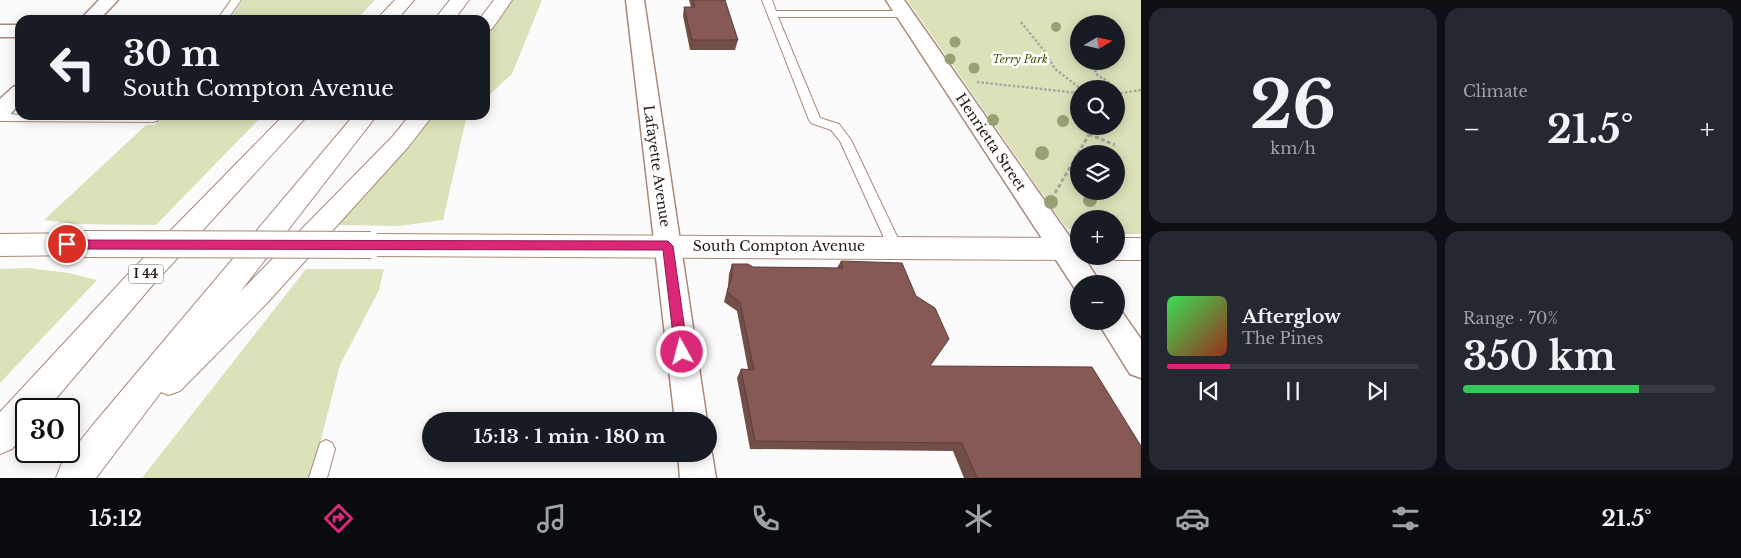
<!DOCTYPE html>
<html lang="en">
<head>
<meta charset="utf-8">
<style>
  body { margin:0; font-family:"Libre Baskerville",serif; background:#242831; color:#f1f3f6; height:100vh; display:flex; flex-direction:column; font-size:19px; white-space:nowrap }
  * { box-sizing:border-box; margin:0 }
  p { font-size:16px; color:#9ea1a6 }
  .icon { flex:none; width:28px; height:28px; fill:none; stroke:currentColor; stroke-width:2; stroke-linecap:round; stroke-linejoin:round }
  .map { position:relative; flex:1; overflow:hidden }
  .details { display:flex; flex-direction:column; gap:8px; padding:8px; background:#0d0f14; width:600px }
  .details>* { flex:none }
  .top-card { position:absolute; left:15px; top:15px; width:475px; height:105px; border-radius:15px; box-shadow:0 2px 12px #0003; background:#171b24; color:#f1f3f6; overflow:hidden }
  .needle { width:32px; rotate:81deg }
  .buttons { position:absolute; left:1070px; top:15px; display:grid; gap:10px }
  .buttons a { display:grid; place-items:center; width:55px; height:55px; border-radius:50%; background:#171b24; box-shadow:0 2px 12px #0003; font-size:25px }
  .speed { position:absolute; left:15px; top:398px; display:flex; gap:10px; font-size:25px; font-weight:700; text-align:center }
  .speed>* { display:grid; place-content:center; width:65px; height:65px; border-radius:50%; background:#171b24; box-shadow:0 2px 12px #0003; line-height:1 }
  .speed .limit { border:2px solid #111; border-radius:8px; background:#fff; color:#111 }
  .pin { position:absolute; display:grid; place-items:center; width:42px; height:42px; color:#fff; margin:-21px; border:2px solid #fff; border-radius:50%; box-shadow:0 1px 5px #0007 }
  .me { position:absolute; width:55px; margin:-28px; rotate:353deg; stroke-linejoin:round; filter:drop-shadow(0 0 4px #0008) }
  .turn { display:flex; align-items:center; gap:18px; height:105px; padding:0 25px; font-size:22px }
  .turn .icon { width:65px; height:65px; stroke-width:2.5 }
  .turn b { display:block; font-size:35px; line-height:42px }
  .big { font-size:38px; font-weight:700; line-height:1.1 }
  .details .widget { flex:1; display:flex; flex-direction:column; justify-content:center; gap:8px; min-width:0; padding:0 18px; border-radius:15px; background:#242831 }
  .details .dial { align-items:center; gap:0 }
  .dial b { font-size:65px; line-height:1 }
  .song { display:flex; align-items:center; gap:15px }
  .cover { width:60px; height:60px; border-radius:8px; background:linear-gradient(135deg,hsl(130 70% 55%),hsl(10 70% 35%)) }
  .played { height:5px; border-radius:2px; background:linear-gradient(90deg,#db2777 25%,#363941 25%) }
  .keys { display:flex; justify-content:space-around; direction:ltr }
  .heat { display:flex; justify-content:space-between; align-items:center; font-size:28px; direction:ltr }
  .charge { height:8px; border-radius:4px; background:linear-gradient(90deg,#34c759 70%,#363941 0) }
  .details .tiles { flex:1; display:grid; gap:8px; grid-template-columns:repeat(2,1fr) }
  .trip { position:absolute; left:422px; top:412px; width:295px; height:50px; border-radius:25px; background:#171b24; box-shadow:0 2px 12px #0003; font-weight:700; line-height:50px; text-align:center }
  .tab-bar { display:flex; height:80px; justify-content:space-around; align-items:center; background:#090b0e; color:#9ea1a6 }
  .tab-bar .icon { width:35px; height:35px }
  .tab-bar .on { color:#db2777 }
  .tab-bar b { font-size:22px; color:#f1f3f6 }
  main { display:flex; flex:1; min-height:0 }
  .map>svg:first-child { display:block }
</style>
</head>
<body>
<main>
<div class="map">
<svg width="1141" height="478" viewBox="0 0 1141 478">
  <rect width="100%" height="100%" fill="#fbfbfb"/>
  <!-- green -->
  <g fill="#dbe2b9" fill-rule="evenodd">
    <path d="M243,0H375L356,20H229Z"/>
    <path d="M512,0H542L512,74L485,99V36Z"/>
    <path d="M907,0H1141V234H1116V219H1079V233L1074,232L1064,225ZM1079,24H1116V61H1079ZM1079,89H1116V126H1079ZM1079,154H1116V191H1079Z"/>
    <path d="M162,115H263L156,225L74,224L44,220L146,125H155Z"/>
    <path d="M429,115H467L443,220L399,226L334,225Z"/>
    <path d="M28,268L69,273L97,280L0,383V269Z"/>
    <path d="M306,269H384L379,290L340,365L311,478H142Z"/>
  </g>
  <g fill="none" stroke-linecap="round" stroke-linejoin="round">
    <!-- service casing -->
    <g stroke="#a98979" stroke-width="2">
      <g id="service">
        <path d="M231,0H241L227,20H217Z"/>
        <path d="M762,0H772L776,11H905L910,14L905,17H778L820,118L839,124L851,140L902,247L900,251L895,252L890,251L840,141L831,130L811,123L809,120Z"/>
        <path d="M0,113L20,115H161L157,121L153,122L0,121Z"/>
        <path d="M326,440L332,443L335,449L327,478H309L320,443Z"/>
      </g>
    </g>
    <!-- minor casing -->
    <g stroke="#a98979" stroke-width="3">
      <g id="minor">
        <path d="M99,0H118L99,20H80Z"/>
        <path d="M626,0H644L707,421H675Z"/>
        <path d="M886,0H904L1079,250V256H1083L1101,284H1079V292H1077Z"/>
        <rect x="0" y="25" width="20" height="12"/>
        <path d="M20,85V103L8,117L0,119V99L13,87Z"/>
        <path d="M1116,310L1122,312L1141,339V378L1130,374L1097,321H1116Z"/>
        <path d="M709,446L712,454L716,478H680L678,454H709Z"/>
      </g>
    </g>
    <!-- secondary casing -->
    <g stroke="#a98979" stroke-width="2">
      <g id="secondary">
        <path d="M84,233L94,237L98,244L94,251L84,255L0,256V234Z"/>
        <path d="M371,234L1079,238V256H1089L1079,260L371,256L361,252L357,245L361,238Z"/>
        <path d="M1116,238H1141V260H1116L1106,257L1116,256Z"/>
      </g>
    </g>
    <!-- motorway casing -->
    <g stroke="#a98979" stroke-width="2">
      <g id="motorway">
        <path d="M395,0H414L397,20H376Z"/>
        <path d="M450,0H469L454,20H434Z"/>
        <path d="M494,0H512L492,29L485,31V20H479Z"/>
        <path d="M284,115H308L150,288L47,409H26V433L12,449L0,454V412L130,272Z"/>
        <path d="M354,115H377L240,292L393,136L410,115H433L409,146L268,302L180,391L168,395L161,392L96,478H56L61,465L92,426Z"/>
      </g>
    </g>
    <!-- path-far1 -->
    <g stroke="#aaa5a3" stroke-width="2.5" stroke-dasharray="2.5 2" stroke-linecap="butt">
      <path d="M1021,22L1045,52L1055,69L1081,89"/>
      <path d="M1093,61L1096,74L1107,81L1114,89"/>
      <path d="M977,82L1079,93"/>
      <path d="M1116,94L1141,90"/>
    </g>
    <!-- path -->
    <g stroke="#aaa5a3" stroke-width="3" stroke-dasharray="4 2.5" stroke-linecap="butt">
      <path d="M1089,134L1115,145"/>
      <path d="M1055,193L1094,126"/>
    </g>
    <!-- service -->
    <use href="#service" fill="#fff" fill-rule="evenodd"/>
    <!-- minor -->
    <use href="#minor" fill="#fff" fill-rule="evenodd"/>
    <!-- secondary -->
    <use href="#secondary" fill="#fff" fill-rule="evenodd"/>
    <!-- motorway -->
    <use href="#motorway" fill="#fff" fill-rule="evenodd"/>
    <!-- secondary-bridge casing -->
    <g stroke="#a98979" stroke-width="28" stroke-linecap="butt">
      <path id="secondary-bridge" d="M84,244L371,245"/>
    </g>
    <!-- secondary-bridge -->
    <use href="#secondary-bridge" stroke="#fff" stroke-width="26"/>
  </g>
  <!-- trees -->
  <g fill="#9a9e74">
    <circle cx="1056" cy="27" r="5"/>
    <circle cx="955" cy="42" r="5.5"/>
    <circle cx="950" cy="59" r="5.5"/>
    <circle cx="974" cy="68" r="5.5"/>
    <circle cx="993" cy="120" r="6"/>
    <circle cx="1063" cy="121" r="6"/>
    <circle cx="1042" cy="153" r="7"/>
    <circle cx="1090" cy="200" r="7"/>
    <circle cx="1051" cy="202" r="7"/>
  </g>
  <!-- wall -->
  <g fill="#734d48">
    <path d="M689,0H725L738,40L735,50H690L683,16L684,7H691Z"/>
    <path d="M841,261L930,366L1141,478H964L953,451L750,449L737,378L741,369H748L737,311L724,302L728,286L729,274L732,264L753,267L837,268Z"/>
  </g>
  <!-- building -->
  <g fill="#865954" stroke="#5e3e3b">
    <path d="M693,0H725L738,40H692L684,7H695Z"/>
    <path d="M841,261L902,263L916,296L935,308L949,339L930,366L1092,367L1141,446V478H977L962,443L755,441L741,369L754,370L740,302L727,292L732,277V264H748L753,267L843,268Z"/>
  </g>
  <!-- route -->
  <path fill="#db2777" stroke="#8e194d" d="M67,240L668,241L673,246L688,352L686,356L682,357L677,356L675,352L663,250L67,249L62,244Z"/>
  <g text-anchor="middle" stroke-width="5" stroke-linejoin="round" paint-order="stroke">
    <!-- far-park labels -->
    <g font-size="11" font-style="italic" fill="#4a5105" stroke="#fff">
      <text x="1020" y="63">Terry Park</text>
    </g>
    <!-- shield labels -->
    <rect fill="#fff" stroke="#675f5a" stroke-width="1" x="128.5" y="264.5" width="35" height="19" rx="4"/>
    <g font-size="12" font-weight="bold" fill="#261a14">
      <text x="146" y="278">I 44</text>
    </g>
    <!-- street labels -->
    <g font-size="14" fill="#261a14" stroke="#fff">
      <text transform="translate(991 142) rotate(56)" y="5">Henrietta Street</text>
      <text transform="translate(657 166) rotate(82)" y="5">Lafayette Avenue</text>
      <text x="779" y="251">South Compton Avenue</text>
    </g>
  </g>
</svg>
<div class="buttons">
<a><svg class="needle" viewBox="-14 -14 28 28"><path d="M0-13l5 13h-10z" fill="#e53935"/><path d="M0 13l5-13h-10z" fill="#9ea1a6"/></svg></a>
<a><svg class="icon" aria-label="search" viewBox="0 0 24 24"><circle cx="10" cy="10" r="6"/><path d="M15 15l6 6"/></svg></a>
<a><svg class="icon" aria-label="layers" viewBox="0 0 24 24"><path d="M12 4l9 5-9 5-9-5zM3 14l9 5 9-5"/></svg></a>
<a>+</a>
<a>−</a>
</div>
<div class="speed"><div class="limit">30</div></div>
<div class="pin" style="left:67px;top:244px;background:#d93025"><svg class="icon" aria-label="arrive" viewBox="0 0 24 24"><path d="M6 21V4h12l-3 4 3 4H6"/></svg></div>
<svg class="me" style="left:682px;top:352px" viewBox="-20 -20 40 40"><circle r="17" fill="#db2777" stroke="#fff" stroke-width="3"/><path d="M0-11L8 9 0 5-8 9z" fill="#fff"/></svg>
<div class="trip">15:13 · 1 min · 180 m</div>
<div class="top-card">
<div class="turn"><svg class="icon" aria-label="left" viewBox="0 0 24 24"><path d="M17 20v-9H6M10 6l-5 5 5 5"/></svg><div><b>30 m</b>South Compton Avenue</div></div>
</div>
</div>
<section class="details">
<div class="tiles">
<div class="widget dial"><b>26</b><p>km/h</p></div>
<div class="widget"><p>Climate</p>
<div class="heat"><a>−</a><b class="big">21.5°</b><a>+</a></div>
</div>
<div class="widget">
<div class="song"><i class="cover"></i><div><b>Afterglow</b><p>The Pines</p></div></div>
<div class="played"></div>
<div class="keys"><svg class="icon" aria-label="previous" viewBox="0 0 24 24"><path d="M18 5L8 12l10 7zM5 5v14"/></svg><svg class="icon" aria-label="pause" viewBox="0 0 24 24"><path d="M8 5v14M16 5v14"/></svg><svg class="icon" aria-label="next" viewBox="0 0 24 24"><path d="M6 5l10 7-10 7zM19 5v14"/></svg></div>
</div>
<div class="widget"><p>Range · 70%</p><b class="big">350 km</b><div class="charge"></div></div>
</div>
</section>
</main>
<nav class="tab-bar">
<b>15:12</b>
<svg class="icon on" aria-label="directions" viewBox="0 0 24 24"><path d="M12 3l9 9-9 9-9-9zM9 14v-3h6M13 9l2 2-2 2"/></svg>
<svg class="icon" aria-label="music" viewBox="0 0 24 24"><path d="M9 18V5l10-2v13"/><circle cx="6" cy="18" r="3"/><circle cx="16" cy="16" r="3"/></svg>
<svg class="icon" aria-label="phone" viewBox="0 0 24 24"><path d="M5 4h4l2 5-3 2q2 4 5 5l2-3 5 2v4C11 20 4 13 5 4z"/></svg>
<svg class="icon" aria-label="climate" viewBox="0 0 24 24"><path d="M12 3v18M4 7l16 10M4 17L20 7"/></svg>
<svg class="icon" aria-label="car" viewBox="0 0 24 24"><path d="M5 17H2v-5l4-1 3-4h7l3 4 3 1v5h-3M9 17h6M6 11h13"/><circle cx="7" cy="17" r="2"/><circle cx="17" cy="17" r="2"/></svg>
<svg class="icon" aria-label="filters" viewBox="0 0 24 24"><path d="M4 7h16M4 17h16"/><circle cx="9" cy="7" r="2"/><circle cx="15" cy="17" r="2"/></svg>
<b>21.5°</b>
</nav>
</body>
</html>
